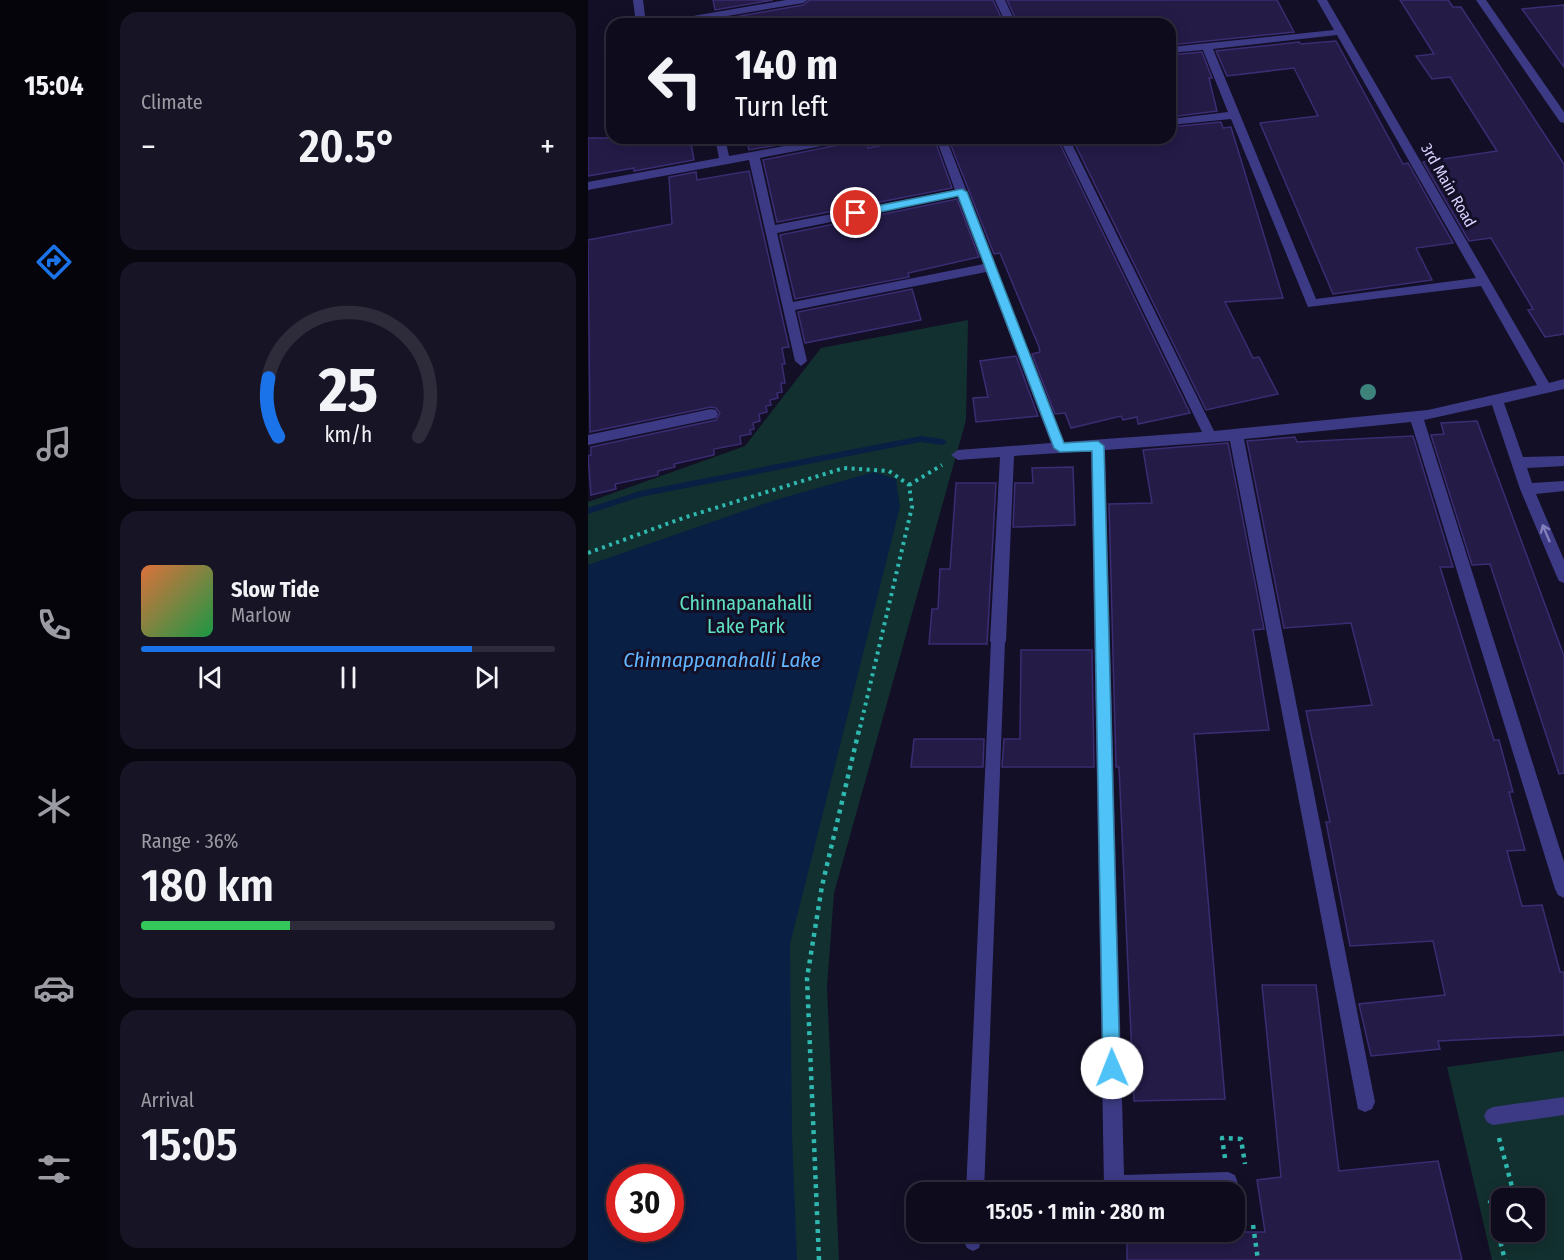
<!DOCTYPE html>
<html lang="en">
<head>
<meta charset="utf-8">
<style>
  body { margin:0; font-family:"Fira Sans Condensed",sans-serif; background:#171425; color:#f1f3f6; height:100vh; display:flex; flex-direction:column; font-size:22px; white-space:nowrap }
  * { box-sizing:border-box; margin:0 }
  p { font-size:20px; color:#9b9ba3 }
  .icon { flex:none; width:33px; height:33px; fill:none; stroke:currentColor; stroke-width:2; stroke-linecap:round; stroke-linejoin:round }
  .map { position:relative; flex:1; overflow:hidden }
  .side { display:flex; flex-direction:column; gap:12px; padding:12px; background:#08060f; width:480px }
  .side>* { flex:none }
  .top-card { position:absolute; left:18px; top:18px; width:570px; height:126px; border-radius:18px; box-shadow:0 3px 15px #0003,0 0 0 2px #2e2b3b; background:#0e0b1c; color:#f1f3f6; overflow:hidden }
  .buttons { position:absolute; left:903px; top:1188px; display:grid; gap:12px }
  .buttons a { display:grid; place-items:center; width:54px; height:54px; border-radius:12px; background:#0e0b1c; box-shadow:0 3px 15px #0003,0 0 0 2px #2e2b3b; font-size:30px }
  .speed { position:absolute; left:18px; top:1164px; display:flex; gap:12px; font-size:30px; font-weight:700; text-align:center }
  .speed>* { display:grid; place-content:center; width:78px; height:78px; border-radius:50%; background:#0e0b1c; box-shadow:0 3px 15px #0003,0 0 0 2px #2e2b3b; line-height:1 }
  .speed .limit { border:9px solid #d22; background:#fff; color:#111 }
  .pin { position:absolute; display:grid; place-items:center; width:51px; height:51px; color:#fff; margin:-26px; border:3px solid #fff; border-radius:50%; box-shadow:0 2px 6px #0007 }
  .me { position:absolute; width:66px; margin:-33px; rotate:359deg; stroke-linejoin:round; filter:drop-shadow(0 0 4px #0008) }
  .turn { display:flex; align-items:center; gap:21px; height:126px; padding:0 30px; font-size:27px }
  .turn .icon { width:78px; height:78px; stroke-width:2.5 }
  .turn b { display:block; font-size:42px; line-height:51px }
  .big { font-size:45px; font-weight:600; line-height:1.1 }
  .side .tile { flex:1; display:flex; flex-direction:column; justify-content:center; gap:9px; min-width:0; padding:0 21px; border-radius:18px; background:#171425 }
  .side .dial { align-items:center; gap:0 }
  .dial svg { height:156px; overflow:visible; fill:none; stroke:#2e2b3b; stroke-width:7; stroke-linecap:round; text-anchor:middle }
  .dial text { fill:#f1f3f6; stroke:none }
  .song { display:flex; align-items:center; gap:18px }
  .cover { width:72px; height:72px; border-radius:9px; background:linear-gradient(135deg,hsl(20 70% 55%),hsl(140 70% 35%)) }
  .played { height:6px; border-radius:3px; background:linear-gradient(90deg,#1a73e8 80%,#2e2b3b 80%) }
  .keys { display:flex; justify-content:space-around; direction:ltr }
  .heat { display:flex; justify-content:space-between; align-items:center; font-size:33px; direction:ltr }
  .charge { height:9px; border-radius:4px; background:linear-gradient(90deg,#34c759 36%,#2e2b3b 0) }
  .trip { position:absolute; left:318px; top:1182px; width:339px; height:60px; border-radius:18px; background:#0e0b1c; box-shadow:0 3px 15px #0003,0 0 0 2px #2e2b3b; font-weight:600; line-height:60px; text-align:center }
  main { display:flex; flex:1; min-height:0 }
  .tabs { display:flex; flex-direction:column; width:108px; justify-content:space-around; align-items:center; background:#06040b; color:#9b9ba3 }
  .tabs .icon { width:42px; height:42px }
  .tabs .on { color:#1a73e8 }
  .tabs b { font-size:27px; color:#f1f3f6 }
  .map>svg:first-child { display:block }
</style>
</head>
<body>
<main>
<nav class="tabs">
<b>15:04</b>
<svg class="icon on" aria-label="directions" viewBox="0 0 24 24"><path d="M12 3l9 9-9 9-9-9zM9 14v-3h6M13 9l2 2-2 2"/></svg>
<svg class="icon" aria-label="music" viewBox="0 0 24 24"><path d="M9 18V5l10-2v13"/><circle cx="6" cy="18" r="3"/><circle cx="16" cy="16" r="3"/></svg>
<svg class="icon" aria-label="phone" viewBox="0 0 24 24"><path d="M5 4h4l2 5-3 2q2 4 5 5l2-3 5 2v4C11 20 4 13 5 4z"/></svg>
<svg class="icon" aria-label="climate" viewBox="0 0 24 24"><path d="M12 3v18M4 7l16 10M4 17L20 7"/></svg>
<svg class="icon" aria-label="car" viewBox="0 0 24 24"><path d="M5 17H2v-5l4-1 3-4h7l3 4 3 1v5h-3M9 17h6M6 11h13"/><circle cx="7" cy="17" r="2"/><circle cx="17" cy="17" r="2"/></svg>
<svg class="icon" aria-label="filters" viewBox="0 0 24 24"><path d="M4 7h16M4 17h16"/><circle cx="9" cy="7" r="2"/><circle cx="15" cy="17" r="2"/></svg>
</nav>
<section class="side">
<div class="tile"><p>Climate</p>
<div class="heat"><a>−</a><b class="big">20.5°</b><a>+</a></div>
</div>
<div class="tile dial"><svg viewBox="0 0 100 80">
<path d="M14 69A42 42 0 1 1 86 69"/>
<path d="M14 69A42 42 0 0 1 9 39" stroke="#1a73e8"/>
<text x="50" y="56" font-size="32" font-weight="700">25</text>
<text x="50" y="72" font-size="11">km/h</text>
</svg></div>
<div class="tile">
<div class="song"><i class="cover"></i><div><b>Slow Tide</b><p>Marlow</p></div></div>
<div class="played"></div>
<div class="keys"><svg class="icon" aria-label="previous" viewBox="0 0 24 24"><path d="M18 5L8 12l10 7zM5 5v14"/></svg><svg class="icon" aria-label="pause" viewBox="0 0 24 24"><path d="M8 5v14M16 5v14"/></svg><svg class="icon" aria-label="next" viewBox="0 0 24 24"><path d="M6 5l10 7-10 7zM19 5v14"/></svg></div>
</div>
<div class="tile"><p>Range · 36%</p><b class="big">180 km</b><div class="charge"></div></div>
<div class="tile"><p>Arrival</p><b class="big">15:05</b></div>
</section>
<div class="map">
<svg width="976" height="1260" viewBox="0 0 976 1260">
  <rect width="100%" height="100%" fill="#130f26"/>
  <!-- green -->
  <g fill="#12302f" fill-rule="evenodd">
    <path d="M380,320L378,420L246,893L239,987L251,1260H0V502L157,446L233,348ZM32,1178H82V1228H32Z"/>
    <path d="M976,1051V1260H904L859,1067ZM914,1198H946V1232H914Z"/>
  </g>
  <!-- water -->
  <path fill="#0a1f44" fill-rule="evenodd" d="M286,472L308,479L312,507L202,944L204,1134L209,1260H0V565L187,500ZM32,1178H82V1228H32Z"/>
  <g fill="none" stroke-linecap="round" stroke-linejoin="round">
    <!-- stream -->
    <path fill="#0a1f44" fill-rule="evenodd" d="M333,436L355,439L359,442L355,445L333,442L52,497L0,514V508L52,491Z"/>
  </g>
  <!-- building -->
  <g fill="#241b47" stroke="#3b2d73" stroke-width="1.5">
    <path d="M125,0H185L127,10Z"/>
    <path d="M222,0H405L416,24H130L129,20L215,5Z"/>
    <path d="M419,0H689L706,32L582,45V24H430Z"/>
    <path d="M812,0H860L865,7H873L976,164V334L957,337L940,310L945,309L903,238L881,241L835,162L909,151L862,77L844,79L828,56L846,54Z"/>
    <path d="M976,5V67L934,9Z"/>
    <path d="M748,41L815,164L820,163L865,243L828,248L844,280L745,294L672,123L730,116L706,68L639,76L628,51L711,42L713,44Z"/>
    <path d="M614,52L624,78H621L629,111L582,117V55Z"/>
    <path d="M633,122L635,128L643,127L695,298L637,302L665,358L671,357L690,394L618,410L484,138H582V127Z"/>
    <path d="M0,138H102L106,160L46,171V168L0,176Z"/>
    <path d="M158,138H229L161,150Z"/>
    <path d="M267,138H279L280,148L329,138H346L364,188L189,222L175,160L260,143Z"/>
    <path d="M360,138H469L602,413L550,424L549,417L535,420L533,416L483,428L477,413L467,414L444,354L452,352L451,347L412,253L406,254Z"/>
    <path d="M161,171L201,347L194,348L197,364H194L197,383H193L194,392L189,393L190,398L182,400L183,405L178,406L179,412L171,414L172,421L165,423L166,429L162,430L163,434L152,436L153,444L126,449V455L86,464L87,467L70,471V475L27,484L28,489L3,495L0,456L3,455V447L128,420L132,413L128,408L123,407L2,432L0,240L84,224L81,177L108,172L109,180Z"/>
    <path d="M369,199L391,257L320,273L321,277L207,299L192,235Z"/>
    <path d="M324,289L333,320L217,343L210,312Z"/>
    <path d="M428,356L450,416L388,422L385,398L400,397L392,361Z"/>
    <path d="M889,421L976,656V773L971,774L902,564L884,565L843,435L856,434L853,423Z"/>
    <path d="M825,436L865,567H852L906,740H911L925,792H921L937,850L919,851L934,906L954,905L972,972H976V1035L850,1041L852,1049L783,1056L771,1004L857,995L845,941L762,946L738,822H742L718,711L784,705L763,623L696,628L659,441L707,437L709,442Z"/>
    <path d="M640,443L676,629L665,630L681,730L606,734L637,1099L546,1101L531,767H528L521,504L564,503L555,450Z"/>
    <path d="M485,467L487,525L425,527L427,483H445L444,468Z"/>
    <path d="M368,483H408L399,644H341L344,609H350L352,569H362Z"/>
    <path d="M433,650H504L506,767H414L416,739H432Z"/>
    <path d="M326,739H396L395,767H323Z"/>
    <path d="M674,985H728L751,1171L850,1161L874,1260H539V1232H677L669,1180L693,1177Z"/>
  </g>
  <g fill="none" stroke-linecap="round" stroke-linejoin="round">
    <!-- path-far1 -->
    <g stroke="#2fb8b0" stroke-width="4" stroke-dasharray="3 4.5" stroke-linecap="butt">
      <path d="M321,485L354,465"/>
      <path d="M0,553L95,518L256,468L301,471L321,485L324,507L271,732"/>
    </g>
    <!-- path -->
    <g stroke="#2fb8b0" stroke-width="4.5" stroke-dasharray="4 5" stroke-linecap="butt">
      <path d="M911,1138L927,1198"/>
      <path d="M637,1158L634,1138L653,1139L657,1164"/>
      <path d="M914,1200L902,1202L917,1260"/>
      <path d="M665,1225L670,1260"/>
      <path d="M231,1260L219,978L234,886L271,730"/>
    </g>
    <!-- lane -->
    <g fill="#3d3a85" fill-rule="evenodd">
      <path d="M410,635L415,637L417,641L396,1192H378L403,641L405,637Z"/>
      <path d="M976,1097V1115L905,1125L899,1122L896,1116L899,1110L905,1107Z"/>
      <path d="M377,1232H395L391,1248L385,1251L379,1248L376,1242Z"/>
    </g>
    <!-- street -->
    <g fill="#3d3a85" fill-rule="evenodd">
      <path d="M45,0H55L58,24H48Z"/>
      <path d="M198,0H220L215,3L93,24H71L76,21Z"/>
      <path d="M407,0H417L428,24H418Z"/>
      <path d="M729,0H739L961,383L976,379V389L916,403L935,457L976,456V466L939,468L944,483L976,481V491L948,494L976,560V583L971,581L969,577L932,489L904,405L836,420L976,862V898L970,895L967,889L823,422L656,439L787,1102L784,1109L777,1112L770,1109L642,441L517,450L536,1175L640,1172L647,1175L653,1192L651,1197L657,1208L654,1215L647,1218L646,1192H520L516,1185L503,451L426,456L418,641L415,646L410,648L405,646L402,641L412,457L370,460L363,455L370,450L463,443L398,272L207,310L219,361L213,366L207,361L161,160L0,190V182L131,158L127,138H137L141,156L242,138H265L260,141L172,158L187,225L367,190L348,138H358L476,442L614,432L471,138H481L626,431L840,410L949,385L893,286L720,307L643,119L582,125V119L640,112L615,50L582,53V47L746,30ZM749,35L888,278L728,299L625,49ZM370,196L396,264L205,302L189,233Z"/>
      <path d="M888,0H898L976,112V123L972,122Z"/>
      <path d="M123,409L128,410L130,414L128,418L0,445V435Z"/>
    </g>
  </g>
  <!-- trees -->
  <circle fill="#3d827b" cx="780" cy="392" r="8"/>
  <!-- one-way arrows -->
  <defs><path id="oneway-shaft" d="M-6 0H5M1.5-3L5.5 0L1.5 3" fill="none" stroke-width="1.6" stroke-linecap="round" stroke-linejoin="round" transform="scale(1.5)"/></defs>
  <use stroke="#837fbc" href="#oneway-shaft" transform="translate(958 533) rotate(-113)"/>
  <!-- route -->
  <path fill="#4fc3f7" stroke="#337fa1" stroke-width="1.5" d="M374,189L379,192L476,443L510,441L516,446L532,1068L530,1074L524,1077L518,1074L515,1068L504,451L472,452L466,448L370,196L268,217L263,213L268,210Z"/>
  <g text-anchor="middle" stroke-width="6" stroke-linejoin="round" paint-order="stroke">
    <!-- far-street labels -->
    <g font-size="16" fill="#d9d4ff" stroke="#130f26">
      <text transform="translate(861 185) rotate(60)" y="6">3rd Main Road</text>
    </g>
    <!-- park labels -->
    <g font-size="20" fill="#5fe0c0" stroke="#130f26">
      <text x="158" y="610">Chinnapanahalli<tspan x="158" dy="23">Lake Park</tspan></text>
    </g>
    <!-- water labels -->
    <g font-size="21" font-style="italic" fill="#62b6ff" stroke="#130f26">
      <text x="134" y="667">Chinnappanahalli Lake</text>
    </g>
  </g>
</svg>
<div class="buttons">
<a><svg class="icon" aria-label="search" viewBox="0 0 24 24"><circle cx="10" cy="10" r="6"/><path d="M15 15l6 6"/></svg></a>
</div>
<div class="speed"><div class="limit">30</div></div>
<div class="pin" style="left:268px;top:213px;background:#d93025"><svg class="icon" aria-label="arrive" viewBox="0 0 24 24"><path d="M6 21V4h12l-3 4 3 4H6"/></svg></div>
<svg class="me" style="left:524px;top:1068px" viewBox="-20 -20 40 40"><circle r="19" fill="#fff"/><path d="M0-13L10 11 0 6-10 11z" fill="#4fc3f7"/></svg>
<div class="trip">15:05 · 1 min · 280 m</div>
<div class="top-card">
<div class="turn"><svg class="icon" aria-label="left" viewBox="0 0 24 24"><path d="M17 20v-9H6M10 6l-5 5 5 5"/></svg><div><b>140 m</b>Turn left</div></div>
</div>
</div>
</main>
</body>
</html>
